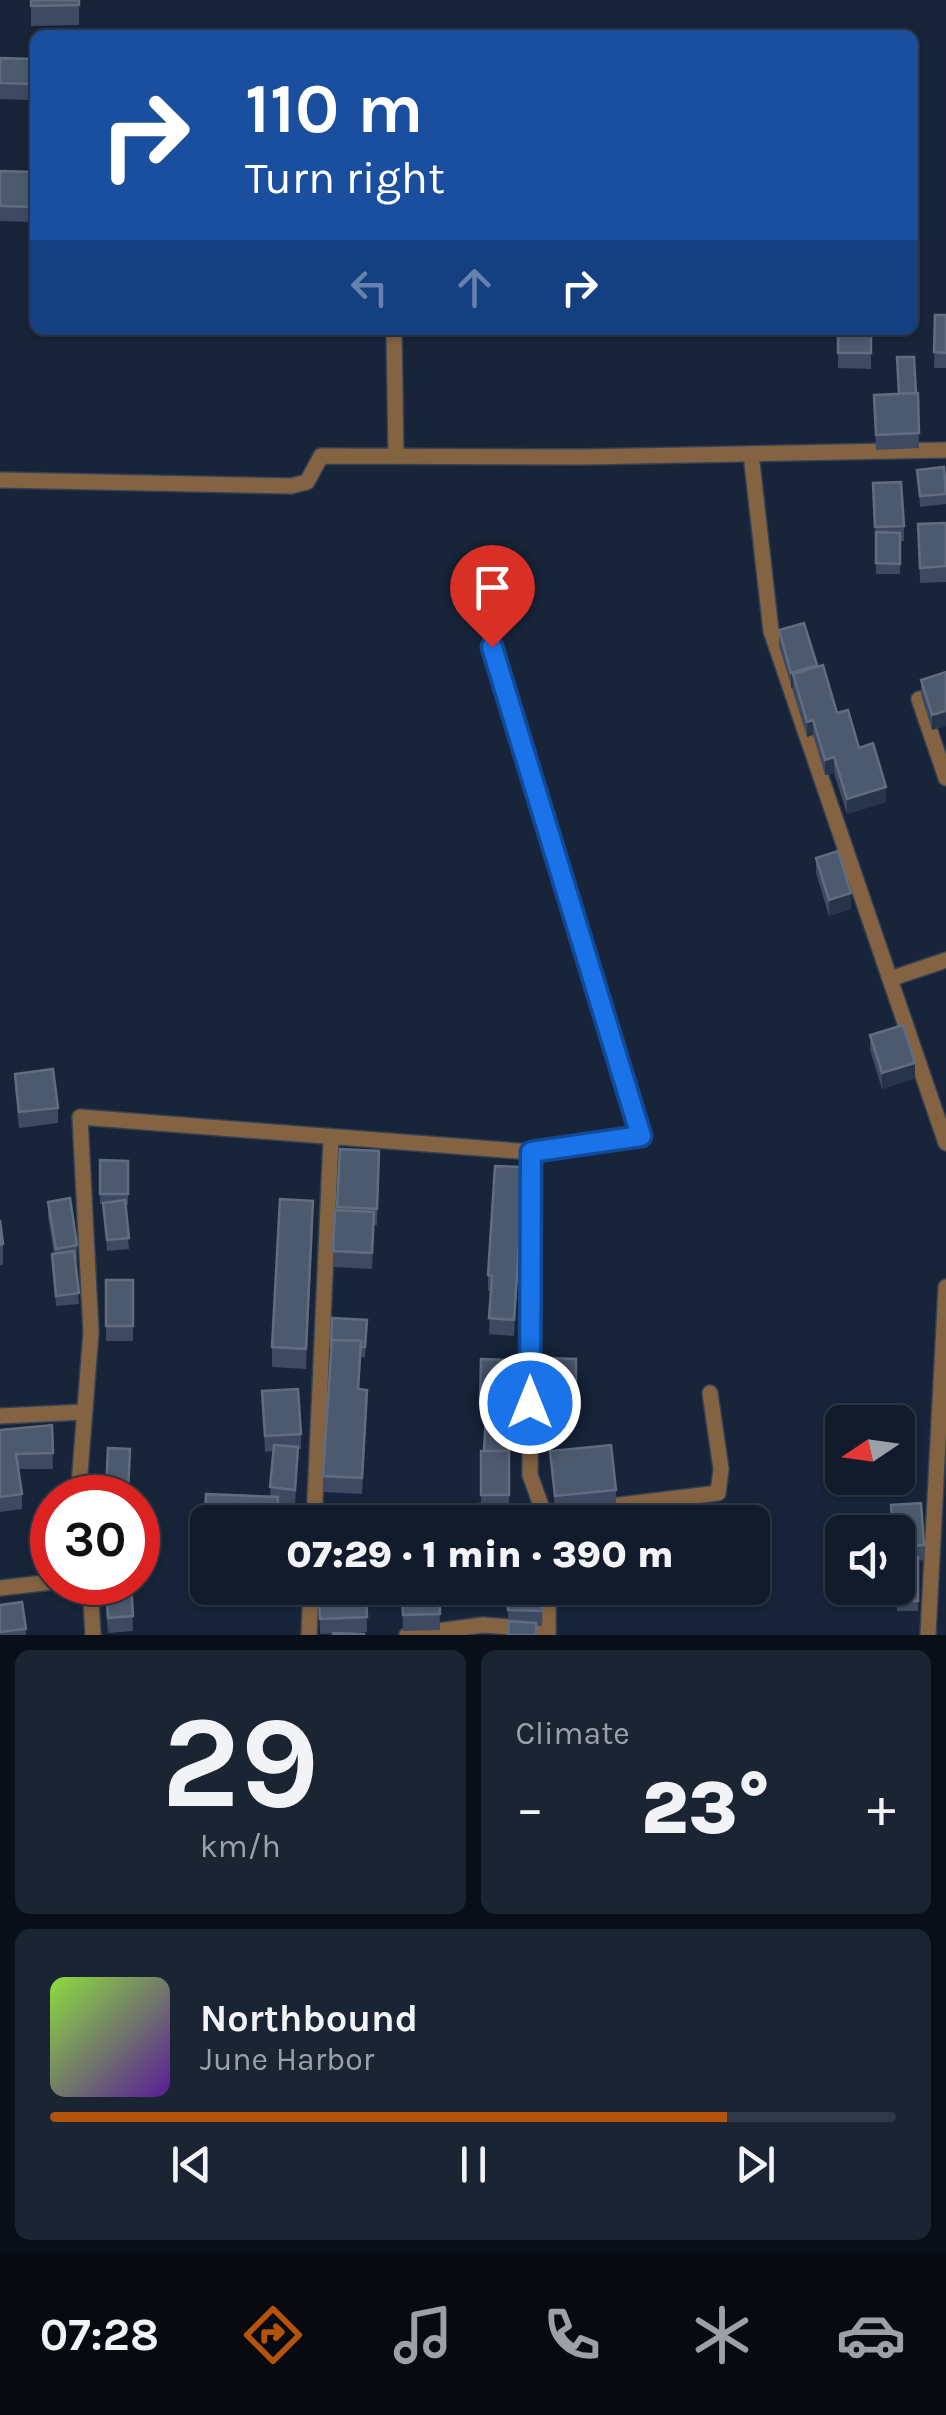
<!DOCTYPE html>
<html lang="en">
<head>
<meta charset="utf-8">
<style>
  body { margin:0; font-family:Karla,sans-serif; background:#1a2433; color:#f1f3f6; height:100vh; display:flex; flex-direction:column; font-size:38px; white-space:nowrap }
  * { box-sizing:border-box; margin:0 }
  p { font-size:32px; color:#9ca1a9 }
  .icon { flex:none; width:55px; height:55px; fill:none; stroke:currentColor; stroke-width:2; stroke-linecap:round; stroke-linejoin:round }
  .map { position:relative; height:1635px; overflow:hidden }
  .side { display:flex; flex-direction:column; gap:15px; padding:15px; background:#090f18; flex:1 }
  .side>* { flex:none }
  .banner { position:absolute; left:30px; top:30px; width:888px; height:305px; border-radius:15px; box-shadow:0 2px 8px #0004,0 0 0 2px #303947; background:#1a4fa0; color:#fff; overflow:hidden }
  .needle { width:65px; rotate:257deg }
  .controls { position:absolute; left:825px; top:1405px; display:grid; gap:20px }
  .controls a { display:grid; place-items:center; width:90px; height:90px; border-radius:15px; background:#111b2b; box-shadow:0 2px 8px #0004,0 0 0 2px #303947; font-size:50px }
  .speed { position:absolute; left:30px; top:1475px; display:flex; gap:20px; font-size:50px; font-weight:700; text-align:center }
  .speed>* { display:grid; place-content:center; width:130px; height:130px; border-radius:50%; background:#111b2b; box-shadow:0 2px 8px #0004,0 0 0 2px #303947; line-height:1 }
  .speed .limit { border:15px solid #d22; background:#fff; color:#111 }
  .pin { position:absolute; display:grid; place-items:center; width:85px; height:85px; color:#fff; margin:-102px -42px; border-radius:50% 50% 50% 0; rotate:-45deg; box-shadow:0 0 10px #0007 }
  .pin .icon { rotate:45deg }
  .me { position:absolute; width:110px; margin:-55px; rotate:0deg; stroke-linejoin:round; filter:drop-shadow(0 0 8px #0008) }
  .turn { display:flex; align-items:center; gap:35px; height:210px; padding:0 50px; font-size:45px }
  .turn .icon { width:130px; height:130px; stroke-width:2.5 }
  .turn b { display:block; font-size:70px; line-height:85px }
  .lanes { display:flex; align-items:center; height:95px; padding:0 50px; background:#0003; justify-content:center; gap:50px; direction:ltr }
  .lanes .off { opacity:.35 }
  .big { font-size:75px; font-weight:800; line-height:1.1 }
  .side .card { flex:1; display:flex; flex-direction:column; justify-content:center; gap:15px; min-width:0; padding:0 35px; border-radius:15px; background:#1a2433 }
  .side .dial { align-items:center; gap:0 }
  .dial b { font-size:130px; line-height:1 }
  .song { display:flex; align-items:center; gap:30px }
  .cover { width:120px; height:120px; border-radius:15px; background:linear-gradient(135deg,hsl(90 70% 55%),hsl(270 70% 35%)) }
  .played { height:10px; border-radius:5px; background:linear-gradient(90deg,#b45309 80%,#303947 80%) }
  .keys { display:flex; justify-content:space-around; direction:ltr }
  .heat { display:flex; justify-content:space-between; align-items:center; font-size:55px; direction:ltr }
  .side .tiles { flex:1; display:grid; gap:15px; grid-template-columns:1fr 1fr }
  .card:last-child { grid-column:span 2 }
  .trip { position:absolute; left:190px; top:1505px; width:580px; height:100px; border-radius:15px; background:#111b2b; box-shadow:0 2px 8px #0004,0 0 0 2px #303947; font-weight:800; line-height:100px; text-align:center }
  .tabs { display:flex; height:160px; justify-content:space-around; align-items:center; background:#070b11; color:#9ca1a9 }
  .tabs .icon { width:70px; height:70px }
  .tabs .on { color:#b45309 }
  .tabs b { font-size:45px; color:#f1f3f6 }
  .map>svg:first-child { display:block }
</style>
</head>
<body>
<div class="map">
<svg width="946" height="1635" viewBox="0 0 946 1635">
  <rect width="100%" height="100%" fill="#172439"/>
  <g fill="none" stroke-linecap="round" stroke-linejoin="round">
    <!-- minor casing -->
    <g stroke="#344054" stroke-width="18">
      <g id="minor">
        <path d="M394,330L396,456"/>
        <path d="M751,454L771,631L946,1143"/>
        <path d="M0,480L291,486L307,482L321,456L583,457L946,450"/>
        <path d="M919,699L946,778"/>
        <path d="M890,979L946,960"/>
        <path d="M531,1152L530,1475L547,1522"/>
        <path d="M0,1416L84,1412"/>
        <path d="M78,1498L91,1332L80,1117L531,1152L641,1136L492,647"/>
        <path d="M547,1514L718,1493L721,1469L710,1393"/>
        <path d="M314,1522L331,1139"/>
        <path d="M90,1582L93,1635"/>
        <path d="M0,1588L52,1582"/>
        <path d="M548,1588V1635"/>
        <path d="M309,1635L311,1588"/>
        <path d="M407,1635L483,1625L548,1630"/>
        <path d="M928,1635L946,1287"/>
      </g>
    </g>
    <!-- minor -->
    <use href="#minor" stroke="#836341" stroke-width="15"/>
  </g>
  <!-- wall -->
  <g fill="#3d4a61">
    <path d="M31,0H79V25L31,26Z"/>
    <path d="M0,58L32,59L31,100L0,99Z"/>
    <path d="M0,171L33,172V222L0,221Z"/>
    <path d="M935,315H946V368H934Z"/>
    <path d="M838,330H871V369L838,368Z"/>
    <path d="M918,393L919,448L876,450L874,395Z"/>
    <path d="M917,470L946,494V504L920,507Z"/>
    <path d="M873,483L904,526V541H900V574H876V543Z"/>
    <path d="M946,523V582L920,583L918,524Z"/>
    <path d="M779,630L817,667L837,713L859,748L886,802L847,814L834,773L825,775L813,735L807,737L779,646Z"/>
    <path d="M946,672V726L932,730L921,695V680Z"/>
    <path d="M816,858L851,909L829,916L816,873Z"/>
    <path d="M870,1035L915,1078L882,1089L870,1050Z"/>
    <path d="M15,1074L58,1108V1123L19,1128L15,1089Z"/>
    <path d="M340,1149L379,1167L377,1225H374L372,1269L333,1267Z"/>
    <path d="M100,1160L128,1161V1205H125L129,1249L107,1251L103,1204H100Z"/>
    <path d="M524,1183L514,1336L489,1334L491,1291H488V1275Z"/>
    <path d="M48,1202L77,1245V1261H76L79,1304L56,1306L52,1265V1254H54L48,1217Z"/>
    <path d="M0,1220L3,1244V1265H0Z"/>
    <path d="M313,1222L306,1369L272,1367V1347Z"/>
    <rect x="106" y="1280" width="27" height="61"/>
    <path d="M367,1320L365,1358L361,1357L359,1389L367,1405L362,1494L323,1492L331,1345Z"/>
    <path d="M545,1358L576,1359V1421H545Z"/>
    <path d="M481,1359L513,1360L511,1420L510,1419L509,1456V1511L481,1505V1451H484L486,1419L480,1418Z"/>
    <path d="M262,1391L301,1434V1449H298L295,1505L278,1504L208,1522V1580H204L206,1494L270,1497L273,1451L265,1452Z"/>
    <path d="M52,1425L53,1469H18L22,1494V1509L0,1512V1430Z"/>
    <path d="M550,1451L616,1490V1505L555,1511Z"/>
    <path d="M891,1505L924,1545V1560L918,1561V1611H897L898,1532H892Z"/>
    <path d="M104,1582H131L133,1631L108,1633Z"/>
    <path d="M402,1588H439L440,1630L403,1631Z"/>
    <path d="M508,1588H543L542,1626H508Z"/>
    <path d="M366,1594L367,1632L320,1634L319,1596Z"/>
    <path d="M0,1605L26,1629V1635H0Z"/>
  </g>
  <!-- shaded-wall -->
  <g fill="#27354b">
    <path d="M817,665V680L793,674V688H791V673Z"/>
    <path d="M946,711V726L932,730V715Z"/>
    <path d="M813,720V735L807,737V722Z"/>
    <path d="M834,757V773L825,775V760Z"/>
    <path d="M886,787V802L847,814V799Z"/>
    <path d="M851,893V909L829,916V900Z"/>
    <path d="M915,1063V1078L882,1089V1073Z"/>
    <path d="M524,1167V1183L514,1336V1320Z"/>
    <path d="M313,1201V1222L306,1369V1349Z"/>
  </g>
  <!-- building -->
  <g fill="#4c5a6f" stroke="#606d81" stroke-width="2.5">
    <path d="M31,0H79V5L31,6Z"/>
    <path d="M0,58L32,59L31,84L0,83Z"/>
    <path d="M0,171L33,172V207L0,206Z"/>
    <path d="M935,315H946V353L934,352Z"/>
    <rect x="838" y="330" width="33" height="23"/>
    <path d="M897,357H914L916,393L899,394Z"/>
    <path d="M918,393L919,433L876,435L874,395Z"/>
    <path d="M944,467L946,494L920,496L917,470Z"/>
    <path d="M901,482L904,526L875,527L873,483Z"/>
    <path d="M946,523V566L920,568L918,524Z"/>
    <path d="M876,532L900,533V564L876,563Z"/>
    <path d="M804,623L817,665L791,673L779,630Z"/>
    <path d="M823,665L837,713L848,710L859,748L873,743L886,787L847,799L834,757L825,760L813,720L807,722L793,674Z"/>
    <path d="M946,672V711L932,715L921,680Z"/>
    <path d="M838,851L851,893L829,900L816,858Z"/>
    <path d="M903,1025L915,1063L882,1073L870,1035Z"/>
    <path d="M53,1069L58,1108L19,1112L15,1074Z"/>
    <path d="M340,1149L379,1151L377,1209L337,1207Z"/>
    <path d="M100,1160L128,1161V1194H100Z"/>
    <path d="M495,1166L524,1167L514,1320L489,1318L492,1276L488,1275Z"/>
    <path d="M70,1198L77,1245L56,1249L48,1202Z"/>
    <path d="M280,1199L313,1201L306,1349L272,1347Z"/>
    <path d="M125,1200L129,1238L107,1240L103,1203Z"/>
    <path d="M335,1210L374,1212L372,1253L333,1251Z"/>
    <path d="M0,1220L3,1244L0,1245Z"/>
    <path d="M74,1251L79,1293L56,1296L52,1254Z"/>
    <rect x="106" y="1280" width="27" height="46"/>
    <path d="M332,1318L367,1320L365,1347H360L361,1341L332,1340V1345H331Z"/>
    <path d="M332,1340L361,1341L358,1389L367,1390L362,1478L323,1476Z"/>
    <path d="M545,1358L576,1359V1406H545Z"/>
    <path d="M481,1359L513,1360L511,1404L480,1403Z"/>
    <path d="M298,1389L301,1434L265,1436L262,1391Z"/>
    <path d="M486,1413L510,1414L508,1451H484Z"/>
    <path d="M52,1425L53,1453L16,1454L22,1494L0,1497V1430Z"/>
    <path d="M274,1445L298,1447L295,1490L270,1487Z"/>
    <path d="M611,1445L616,1490L555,1496L550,1451Z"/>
    <path d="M108,1448L130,1449L128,1493L106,1492Z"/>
    <rect x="481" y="1451" width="28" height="44"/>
    <path d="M125,1492V1498H103V1493Z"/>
    <path d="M206,1494L278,1497L277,1522H208V1529H205Z"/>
    <path d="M921,1503L924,1545L898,1547V1532H893L891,1505Z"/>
    <path d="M478,1504L507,1506V1522H477Z"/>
    <path d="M600,1508V1522H569V1509Z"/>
    <path d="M352,1516V1522H318V1517Z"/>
    <rect x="204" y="1536" width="4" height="28"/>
    <path d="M898,1557H918V1601H897Z"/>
    <path d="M106,1582H131L133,1616L108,1618Z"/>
    <path d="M402,1588H439L440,1614L403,1615Z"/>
    <path d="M508,1588H543L542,1611L508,1610Z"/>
    <path d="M366,1594L367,1617L320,1619L319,1596Z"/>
    <path d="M22,1602L26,1629L0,1632V1605Z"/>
    <path d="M509,1621L536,1623V1635H508Z"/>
    <path d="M333,1633L364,1634V1635H333Z"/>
  </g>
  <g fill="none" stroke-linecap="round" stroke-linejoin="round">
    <!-- route casing -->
    <g stroke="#114b97" stroke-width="25">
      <path id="route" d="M492,647L641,1136L531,1152L530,1403"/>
    </g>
    <!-- route -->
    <use href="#route" stroke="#1a73e8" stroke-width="18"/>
  </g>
</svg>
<div class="controls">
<a><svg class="needle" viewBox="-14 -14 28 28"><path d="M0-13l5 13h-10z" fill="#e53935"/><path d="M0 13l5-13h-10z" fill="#9ca1a9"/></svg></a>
<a><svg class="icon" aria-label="sound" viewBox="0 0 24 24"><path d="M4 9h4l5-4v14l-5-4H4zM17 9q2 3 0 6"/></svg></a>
</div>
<div class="speed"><div class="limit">30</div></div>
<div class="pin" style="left:492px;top:647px;background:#d93025"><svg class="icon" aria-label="arrive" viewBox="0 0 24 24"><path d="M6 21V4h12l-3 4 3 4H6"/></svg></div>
<svg class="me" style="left:530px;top:1403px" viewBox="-20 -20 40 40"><circle r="17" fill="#1a73e8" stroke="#fff" stroke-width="3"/><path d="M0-11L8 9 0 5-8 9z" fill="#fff"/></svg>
<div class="trip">07:29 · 1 min · 390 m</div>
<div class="banner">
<div class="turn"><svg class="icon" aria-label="right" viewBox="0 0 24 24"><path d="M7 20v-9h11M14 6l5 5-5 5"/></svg><div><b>110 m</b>Turn right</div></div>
<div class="lanes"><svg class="icon off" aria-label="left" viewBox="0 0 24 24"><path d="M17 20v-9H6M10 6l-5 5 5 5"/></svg><svg class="icon off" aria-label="ahead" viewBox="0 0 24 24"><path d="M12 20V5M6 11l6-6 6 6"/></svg><svg class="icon" aria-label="right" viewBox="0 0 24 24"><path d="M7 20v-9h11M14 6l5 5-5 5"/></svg></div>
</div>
</div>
<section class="side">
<div class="tiles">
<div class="card dial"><b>29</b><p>km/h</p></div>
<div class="card"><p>Climate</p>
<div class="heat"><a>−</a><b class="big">23°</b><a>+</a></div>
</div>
<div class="card">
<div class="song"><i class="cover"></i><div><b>Northbound</b><p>June Harbor</p></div></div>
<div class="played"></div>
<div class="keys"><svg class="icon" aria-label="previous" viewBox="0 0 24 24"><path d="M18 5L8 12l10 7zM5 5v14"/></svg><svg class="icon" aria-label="pause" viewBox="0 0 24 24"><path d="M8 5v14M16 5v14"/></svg><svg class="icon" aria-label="next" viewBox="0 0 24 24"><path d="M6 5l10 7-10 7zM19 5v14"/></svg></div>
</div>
</div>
</section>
<nav class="tabs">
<b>07:28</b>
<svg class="icon on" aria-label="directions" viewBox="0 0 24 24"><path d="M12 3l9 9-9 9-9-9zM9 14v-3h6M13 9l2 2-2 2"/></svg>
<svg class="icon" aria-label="music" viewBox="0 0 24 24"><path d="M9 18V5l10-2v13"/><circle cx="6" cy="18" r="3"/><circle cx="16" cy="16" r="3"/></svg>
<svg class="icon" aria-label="phone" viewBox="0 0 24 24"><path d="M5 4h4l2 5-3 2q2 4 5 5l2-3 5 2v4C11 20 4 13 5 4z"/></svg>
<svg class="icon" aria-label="climate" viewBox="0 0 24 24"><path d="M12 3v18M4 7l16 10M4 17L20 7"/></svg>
<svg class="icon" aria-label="car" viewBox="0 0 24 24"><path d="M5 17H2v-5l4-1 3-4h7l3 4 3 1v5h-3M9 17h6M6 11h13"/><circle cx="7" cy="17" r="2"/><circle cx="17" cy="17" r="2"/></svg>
</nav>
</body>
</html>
